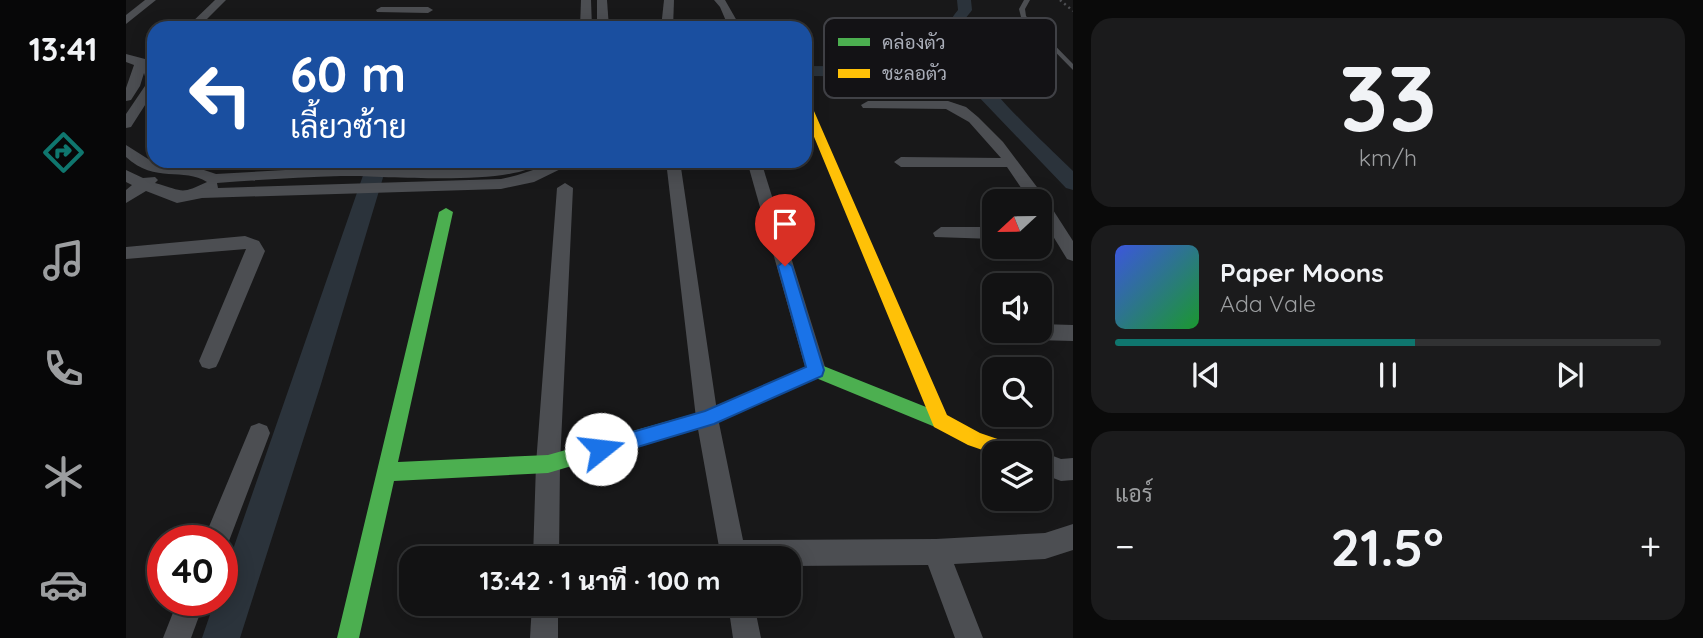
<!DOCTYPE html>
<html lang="th">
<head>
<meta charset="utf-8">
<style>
  body { margin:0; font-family:Quicksand,Sarabun,sans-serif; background:#1b1b1c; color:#f1f3f6; height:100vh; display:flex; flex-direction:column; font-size:26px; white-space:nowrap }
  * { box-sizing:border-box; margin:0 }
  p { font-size:23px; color:#9c9ea0 }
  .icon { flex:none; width:38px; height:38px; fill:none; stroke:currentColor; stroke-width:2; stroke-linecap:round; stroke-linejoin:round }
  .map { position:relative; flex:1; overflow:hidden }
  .panel { display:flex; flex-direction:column; gap:18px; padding:18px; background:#0a0a0a; width:630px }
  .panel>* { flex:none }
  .hud { position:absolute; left:21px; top:21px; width:665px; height:147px; border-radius:21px; box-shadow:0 4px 18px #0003,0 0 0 2px #313233; background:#1a4fa0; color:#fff; overflow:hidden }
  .needle { width:46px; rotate:248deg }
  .controls { position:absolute; left:856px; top:189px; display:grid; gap:14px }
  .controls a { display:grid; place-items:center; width:70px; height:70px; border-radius:14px; background:#121213; box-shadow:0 4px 18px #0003,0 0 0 2px #313233; font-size:35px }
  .speed { position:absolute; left:21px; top:525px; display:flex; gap:14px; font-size:35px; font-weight:700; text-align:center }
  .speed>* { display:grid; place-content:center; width:91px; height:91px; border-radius:50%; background:#121213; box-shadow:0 4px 18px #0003,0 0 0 2px #313233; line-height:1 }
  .speed .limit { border:10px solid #d22; background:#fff; color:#111 }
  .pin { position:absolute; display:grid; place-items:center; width:60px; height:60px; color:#fff; margin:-72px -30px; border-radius:50% 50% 50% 0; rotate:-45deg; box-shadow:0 0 7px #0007 }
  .pin .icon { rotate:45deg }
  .me { position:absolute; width:77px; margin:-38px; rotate:74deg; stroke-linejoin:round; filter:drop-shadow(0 0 5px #0008) }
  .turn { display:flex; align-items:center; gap:24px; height:147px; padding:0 28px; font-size:32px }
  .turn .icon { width:91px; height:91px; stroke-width:2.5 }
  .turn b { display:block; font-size:49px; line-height:60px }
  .big { font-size:52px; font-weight:800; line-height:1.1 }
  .panel .tile { flex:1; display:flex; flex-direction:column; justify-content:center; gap:10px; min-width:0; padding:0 24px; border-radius:21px; background:#1b1b1c }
  .panel .dial { align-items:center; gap:0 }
  .dial b { font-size:91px; line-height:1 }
  .song { display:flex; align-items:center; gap:21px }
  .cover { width:84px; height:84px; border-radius:10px; background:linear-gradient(135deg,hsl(230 70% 55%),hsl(130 70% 35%)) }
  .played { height:7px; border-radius:4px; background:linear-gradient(90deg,#0f766e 55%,#313233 55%) }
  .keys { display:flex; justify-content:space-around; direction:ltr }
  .heat { display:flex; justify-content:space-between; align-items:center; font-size:38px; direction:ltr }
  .trip { position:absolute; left:273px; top:546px; width:402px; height:70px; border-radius:21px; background:#121213; box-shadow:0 4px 18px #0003,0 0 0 2px #313233; font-weight:800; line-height:70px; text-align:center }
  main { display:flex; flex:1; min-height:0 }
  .tab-bar { display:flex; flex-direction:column; width:126px; justify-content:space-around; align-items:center; background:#070708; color:#9c9ea0 }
  .tab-bar .icon { width:49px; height:49px }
  .tab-bar .current { color:#0f766e }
  .tab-bar b { font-size:32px; color:#f1f3f6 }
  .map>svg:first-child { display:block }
</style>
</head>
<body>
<main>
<nav class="tab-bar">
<b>13:41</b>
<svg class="icon current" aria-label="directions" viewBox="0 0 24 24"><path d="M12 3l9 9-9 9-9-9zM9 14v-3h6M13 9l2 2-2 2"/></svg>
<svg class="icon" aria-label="music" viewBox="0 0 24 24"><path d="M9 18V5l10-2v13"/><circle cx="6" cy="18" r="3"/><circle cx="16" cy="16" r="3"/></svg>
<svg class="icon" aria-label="phone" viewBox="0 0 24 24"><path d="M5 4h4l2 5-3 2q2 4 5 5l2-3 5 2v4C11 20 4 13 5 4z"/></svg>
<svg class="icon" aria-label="climate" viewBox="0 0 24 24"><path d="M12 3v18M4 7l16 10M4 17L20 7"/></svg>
<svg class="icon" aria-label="car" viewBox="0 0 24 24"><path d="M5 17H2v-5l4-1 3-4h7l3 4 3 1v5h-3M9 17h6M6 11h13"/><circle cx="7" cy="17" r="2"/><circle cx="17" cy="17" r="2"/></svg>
</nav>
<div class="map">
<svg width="947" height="638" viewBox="0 0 947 638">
  <rect width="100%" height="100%" fill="#181819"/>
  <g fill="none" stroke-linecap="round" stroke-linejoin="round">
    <!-- canal -->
    <g fill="#2b333b" fill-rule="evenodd">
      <path d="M831,0H845L846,10C843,15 835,22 834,28C825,60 924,148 947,171V190L940,188L849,93L839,77L679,76V66L833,67C817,41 812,35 832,10Z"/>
      <path d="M242,161H262L195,384L114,638H76L89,600H96V581Z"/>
    </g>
    <!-- path -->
    <path stroke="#4e4f53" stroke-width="2.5" stroke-dasharray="2 3.5" stroke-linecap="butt" d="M934,0L947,11"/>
    <!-- lane -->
    <path fill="#4c4e52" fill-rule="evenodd" d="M898,0H904L899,9L900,16L947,64V70L895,17L893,9Z"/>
    <!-- street -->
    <g fill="#4c4e52" fill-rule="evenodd">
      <path d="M19,0H30L0,24V15Z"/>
      <path d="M89,0H100L72,28H60Z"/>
      <path d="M455,0H465L466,28H454Z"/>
      <path d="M471,0H481L483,28H471Z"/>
      <path d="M538,0H548L547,28H535Z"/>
      <path d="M588,0H599L615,28H603L594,7Z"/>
      <path d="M255,7H302L307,10L302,13L251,12L250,10Z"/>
      <path d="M0,54L19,59L28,66V91L5,127L0,128V114L21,83L18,73L14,86L5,100L0,101V88L8,65L0,62Z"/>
      <path d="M742,101H822L840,107L852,117L877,142L920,199L947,241V261L941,259L914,215V201H904L881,167H775L768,162L775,157L875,158L843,122L820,109L737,108L735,105Z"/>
      <path d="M0,145L30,164L72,168L90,174L213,167L352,168L394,161H416C390,188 256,175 215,176C174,177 132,180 91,183L92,188L375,179C402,174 424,161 451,161L408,182L375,189L76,198L51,203L20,191L0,203V190L6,185L0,182V170L17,178L29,177L32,180L29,183C58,191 54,195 81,182C58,167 29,184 0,157Z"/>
      <path d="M540,161H554L592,418L617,540L810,539L919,533L947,524V550L919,559L828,564L857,638H829L802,565L663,566V558H595L570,418Z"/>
      <path d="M621,161H635L700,370L697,376L690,379L683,376L680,370Z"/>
      <path d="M439,183L447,188L434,464L433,558H407L410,464L431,188Z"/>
      <path d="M815,227H868V239L809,237L807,233Z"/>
      <path d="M119,236L133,241L139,251L93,361L90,367L83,369L76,367L73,361L120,249L0,259V247Z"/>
      <path d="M865,323H868V331H914V324L947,325V341L865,339L858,336L855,331L858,326Z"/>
      <path d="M133,423L141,426L144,433L103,541L96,551V541H77L125,426Z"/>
      <path d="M914,451L935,459L947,458V480L935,481L914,473V453H909Z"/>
      <path d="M52,600H79L65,638H37Z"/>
      <path d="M406,604H432V638H404Z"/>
      <path d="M602,604H628L635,638H607Z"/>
    </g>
    <!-- fast -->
    <path fill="#4caf50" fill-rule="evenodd" d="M320,208L327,212L272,462L422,455L578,411L690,363L820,415L823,421L820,427L814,429L690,378L581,426L422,473L268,481L233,638H211L313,212Z"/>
    <!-- slow -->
    <path fill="#ffc107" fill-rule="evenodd" d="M679,99L684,102L821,415L854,433L895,447L897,453L868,454L842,445L808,427L679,115Z"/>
  </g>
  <!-- route -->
  <path fill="#1a73e8" stroke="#114b97" stroke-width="2" d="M659,260L666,266L698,370L696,376L588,424L475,458L468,455L466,449L468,443L579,411L680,367L652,266Z"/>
  <!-- legend -->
  <rect x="698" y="18" width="232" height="80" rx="10" fill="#131215" stroke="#404146" stroke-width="2"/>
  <rect x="712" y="38" width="32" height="8" fill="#4caf50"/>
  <rect x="712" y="69" width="32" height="9" fill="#ffc107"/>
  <g font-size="19" fill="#aaaeb9">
    <text x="756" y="49">คล่องตัว</text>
    <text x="756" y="80">ชะลอตัว</text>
  </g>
</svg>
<div class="controls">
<a><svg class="needle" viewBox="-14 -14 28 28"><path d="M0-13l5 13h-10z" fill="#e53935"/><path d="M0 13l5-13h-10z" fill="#9c9ea0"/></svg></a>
<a><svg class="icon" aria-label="sound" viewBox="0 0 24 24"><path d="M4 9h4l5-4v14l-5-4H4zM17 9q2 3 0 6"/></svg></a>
<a><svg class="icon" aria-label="search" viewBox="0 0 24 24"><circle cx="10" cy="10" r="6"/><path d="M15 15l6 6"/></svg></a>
<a><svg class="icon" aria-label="layers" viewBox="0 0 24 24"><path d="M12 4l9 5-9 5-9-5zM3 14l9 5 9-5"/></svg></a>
</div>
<div class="speed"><div class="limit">40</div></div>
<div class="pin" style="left:659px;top:266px;background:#d93025"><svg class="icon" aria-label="arrive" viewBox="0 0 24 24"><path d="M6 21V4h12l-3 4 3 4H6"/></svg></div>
<svg class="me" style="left:475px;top:449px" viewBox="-20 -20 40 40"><circle r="19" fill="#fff"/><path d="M0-13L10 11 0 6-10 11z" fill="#1a73e8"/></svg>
<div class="trip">13:42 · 1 นาที · 100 m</div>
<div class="hud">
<div class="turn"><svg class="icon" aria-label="left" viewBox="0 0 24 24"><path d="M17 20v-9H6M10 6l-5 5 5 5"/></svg><div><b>60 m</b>เลี้ยวซ้าย</div></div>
</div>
</div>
<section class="panel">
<div class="tile dial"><b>33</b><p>km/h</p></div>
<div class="tile">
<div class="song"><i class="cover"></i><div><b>Paper Moons</b><p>Ada Vale</p></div></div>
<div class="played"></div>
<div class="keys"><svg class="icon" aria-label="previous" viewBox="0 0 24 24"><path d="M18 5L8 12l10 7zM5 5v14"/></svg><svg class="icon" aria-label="pause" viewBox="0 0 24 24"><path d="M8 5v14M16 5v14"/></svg><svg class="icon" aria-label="next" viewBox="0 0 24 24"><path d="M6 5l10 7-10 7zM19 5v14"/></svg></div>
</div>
<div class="tile"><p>แอร์</p>
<div class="heat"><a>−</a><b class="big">21.5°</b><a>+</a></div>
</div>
</section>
</main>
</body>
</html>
